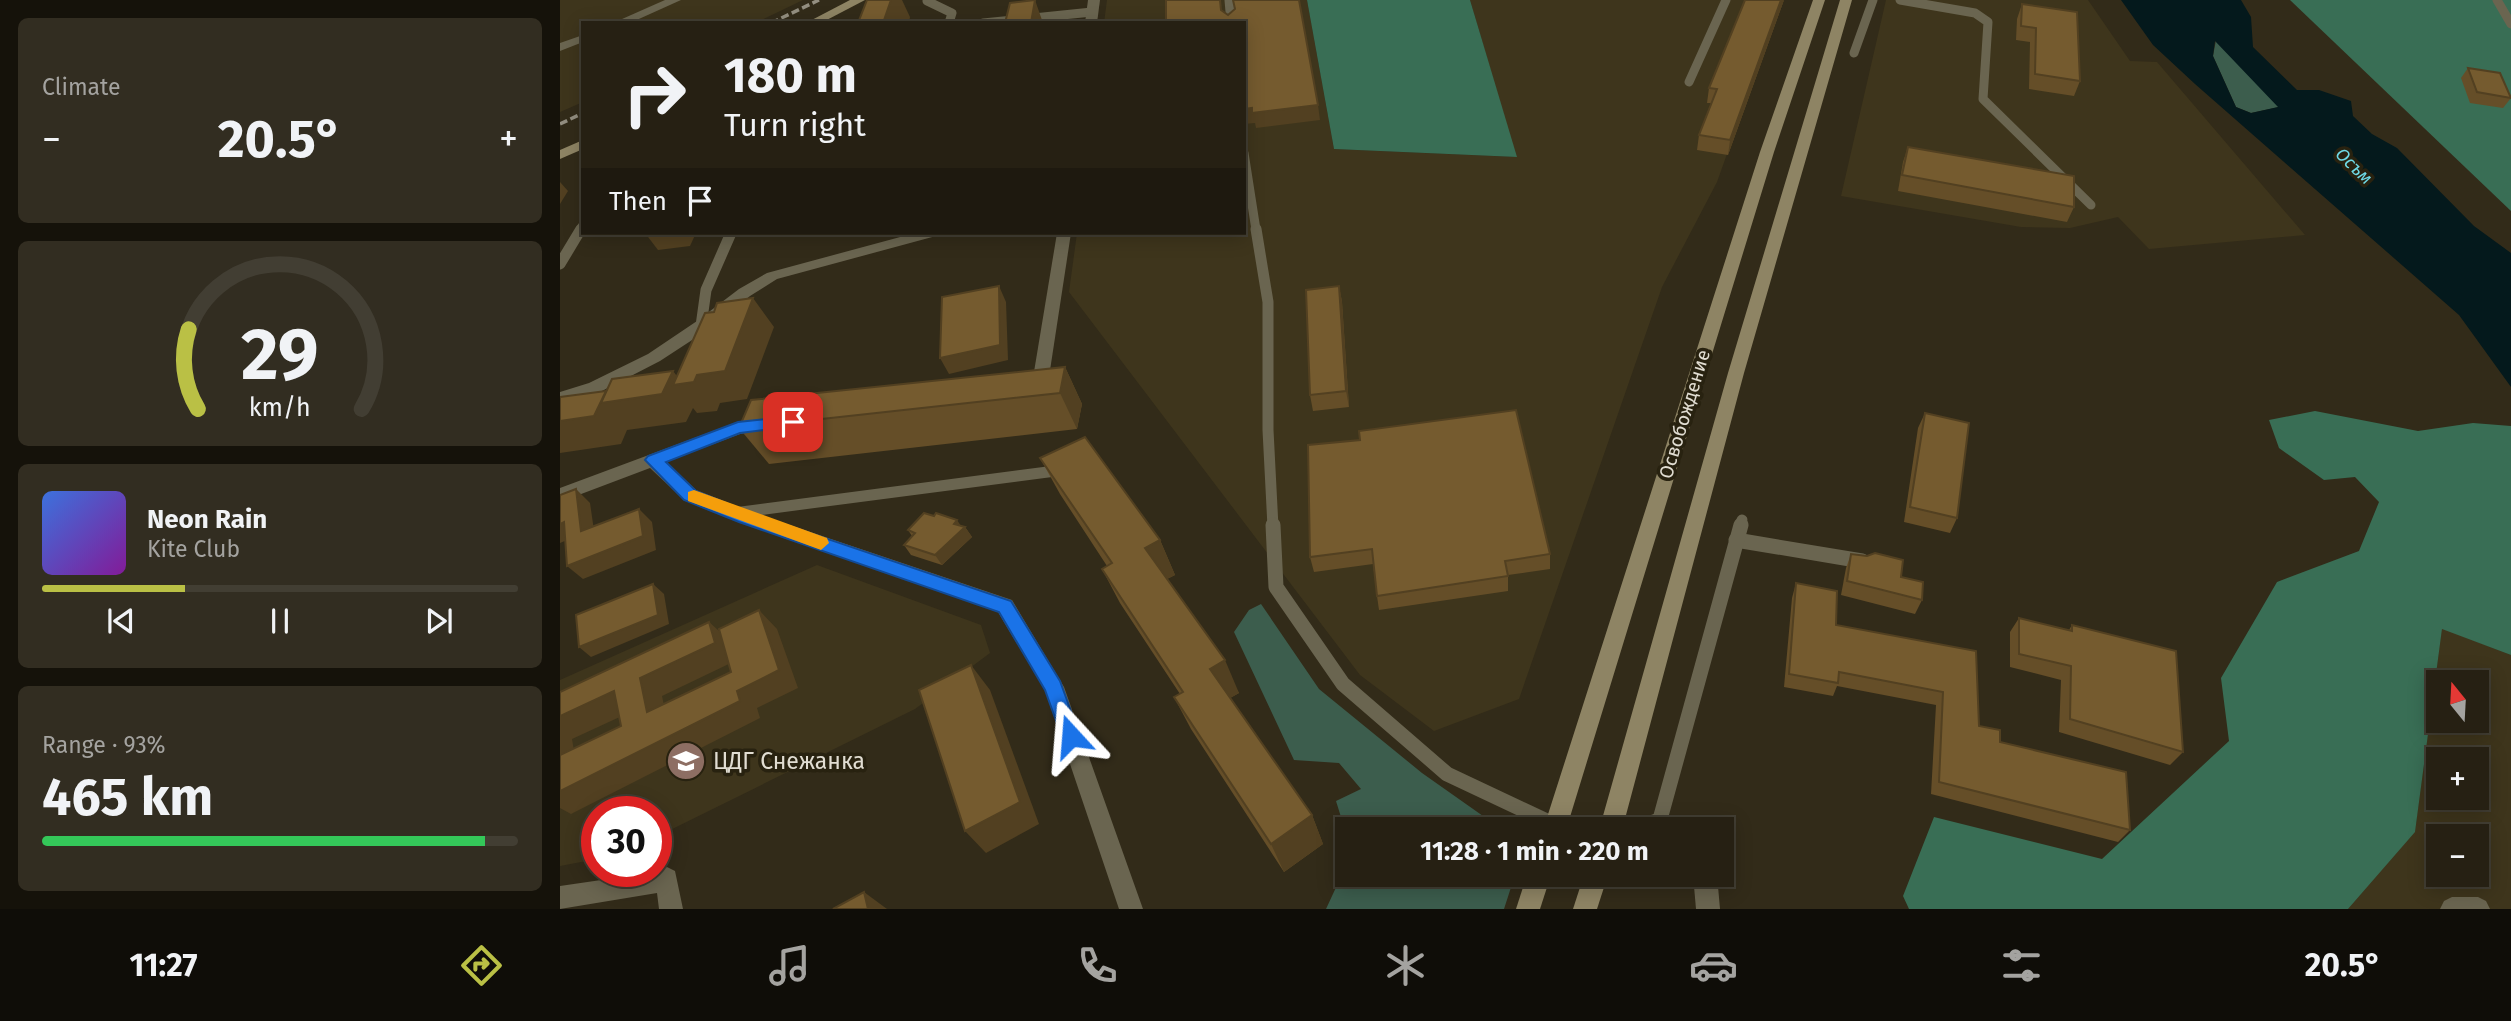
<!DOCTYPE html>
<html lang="en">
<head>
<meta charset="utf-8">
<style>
  body { margin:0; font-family:"Fira Sans",sans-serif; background:#322d21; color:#f1f3f6; height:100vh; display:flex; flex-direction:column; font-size:26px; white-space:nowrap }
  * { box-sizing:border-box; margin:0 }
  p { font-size:23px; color:#a4a3a0 }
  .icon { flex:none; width:38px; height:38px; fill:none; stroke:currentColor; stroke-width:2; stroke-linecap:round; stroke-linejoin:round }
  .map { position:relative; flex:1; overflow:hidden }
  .drawer { display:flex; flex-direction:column; gap:18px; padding:18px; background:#15120a; width:560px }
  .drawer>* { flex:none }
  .hud { position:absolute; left:21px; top:21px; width:665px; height:214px; border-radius:0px; box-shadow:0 4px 18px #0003,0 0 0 2px #423e33; background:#262013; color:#f1f3f6; overflow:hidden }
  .needle { width:46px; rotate:342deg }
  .fabs { position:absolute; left:1866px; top:670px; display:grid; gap:14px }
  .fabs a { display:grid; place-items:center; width:63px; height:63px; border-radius:0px; background:#262013; box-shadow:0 4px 18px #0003,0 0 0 2px #423e33; font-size:35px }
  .speed { position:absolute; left:21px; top:796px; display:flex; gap:14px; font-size:35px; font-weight:700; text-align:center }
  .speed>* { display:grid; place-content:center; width:91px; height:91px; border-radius:50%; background:#262013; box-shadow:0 4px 18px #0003,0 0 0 2px #423e33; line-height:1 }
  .speed .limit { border:10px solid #d22; background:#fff; color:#111 }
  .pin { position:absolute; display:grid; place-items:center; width:60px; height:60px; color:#fff; margin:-30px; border-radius:14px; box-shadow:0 4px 10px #0006 }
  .me { position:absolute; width:77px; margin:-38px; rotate:341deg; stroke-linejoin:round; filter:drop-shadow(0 0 5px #0008) }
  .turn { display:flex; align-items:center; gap:24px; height:147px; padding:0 28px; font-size:32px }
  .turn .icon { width:91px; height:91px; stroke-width:2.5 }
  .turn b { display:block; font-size:49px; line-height:60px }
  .then { display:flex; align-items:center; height:66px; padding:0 28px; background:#0003; gap:14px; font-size:26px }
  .big { font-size:52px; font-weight:700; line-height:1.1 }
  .drawer .tile { flex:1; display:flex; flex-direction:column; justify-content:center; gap:10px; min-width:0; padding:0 24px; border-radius:10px; background:#322d21 }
  .drawer .dial { align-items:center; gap:0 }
  .dial svg { height:182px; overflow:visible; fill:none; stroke:#423e33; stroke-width:7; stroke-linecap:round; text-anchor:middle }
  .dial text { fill:#f1f3f6; stroke:none }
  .song { display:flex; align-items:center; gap:21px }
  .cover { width:84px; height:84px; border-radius:10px; background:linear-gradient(135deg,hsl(220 70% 55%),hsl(290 70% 35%)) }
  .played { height:7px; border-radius:4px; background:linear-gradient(90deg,#bac045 30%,#423e33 30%) }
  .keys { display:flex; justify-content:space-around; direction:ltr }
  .heat { display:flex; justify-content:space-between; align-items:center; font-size:38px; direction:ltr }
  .charge { height:10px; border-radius:5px; background:linear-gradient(90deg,#34c759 93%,#423e33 0) }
  .trip { position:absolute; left:775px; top:817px; width:399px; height:70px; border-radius:0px; background:#262013; box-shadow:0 4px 18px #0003,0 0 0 2px #423e33; font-weight:700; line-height:70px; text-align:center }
  .dock { display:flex; height:112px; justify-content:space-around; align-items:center; background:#0f0d08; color:#a4a3a0 }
  .dock .icon { width:49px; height:49px }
  .dock .selected { color:#bac045 }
  .dock b { font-size:32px; color:#f1f3f6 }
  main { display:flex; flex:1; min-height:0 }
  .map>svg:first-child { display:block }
</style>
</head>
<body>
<main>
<section class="drawer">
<div class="tile"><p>Climate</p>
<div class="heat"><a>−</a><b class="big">20.5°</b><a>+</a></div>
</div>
<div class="tile dial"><svg viewBox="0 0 100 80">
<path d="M14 69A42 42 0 1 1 86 69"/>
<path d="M14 69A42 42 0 0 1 10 34" stroke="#bac045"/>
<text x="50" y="56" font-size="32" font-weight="700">29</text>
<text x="50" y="72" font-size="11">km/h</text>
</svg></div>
<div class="tile">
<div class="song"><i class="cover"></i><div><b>Neon Rain</b><p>Kite Club</p></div></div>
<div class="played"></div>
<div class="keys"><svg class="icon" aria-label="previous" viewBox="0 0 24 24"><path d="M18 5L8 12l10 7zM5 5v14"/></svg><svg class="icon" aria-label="pause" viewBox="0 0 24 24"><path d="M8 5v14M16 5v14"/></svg><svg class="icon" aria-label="next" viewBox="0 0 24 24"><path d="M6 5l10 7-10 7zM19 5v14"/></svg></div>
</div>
<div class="tile"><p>Range · 93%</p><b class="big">465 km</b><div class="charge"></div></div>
</section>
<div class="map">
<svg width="1951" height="909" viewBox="0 0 1951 909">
  <rect width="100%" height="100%" fill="#322b19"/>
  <!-- built -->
  <g fill="#3e351c" fill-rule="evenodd">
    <path d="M0,0H243L195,23H23V102L0,112Z"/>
    <path d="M547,0H747L774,149L956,157L910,0H1222L1157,182L1102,287L959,699L874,731L800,675L509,292L517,233H684V23H544Z"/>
    <path d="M1326,0H1528L1570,61L1597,62L1745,235L1589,249L1558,217L1510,228L1461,227L1281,196Z"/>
    <path d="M257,565L421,625L430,653L355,709L96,837V812H37V859L0,866V680Z"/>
    <path d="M1882,628L1951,655V909H1788L1855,831ZM1878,682H1916V721H1878ZM1878,760H1916V798H1878ZM1878,836H1916V875H1878Z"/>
  </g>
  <!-- green -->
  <g fill="#3c5d4d">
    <path d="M1656,40L1719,107L1691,113L1676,107L1653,56Z"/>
    <path d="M701,604L759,689L862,773L923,816L933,829L788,830V875H955L944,909H766L785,868V830L776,801L801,789L779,763L734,760L674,632L689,610Z"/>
  </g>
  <!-- forest -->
  <g fill="#396e55">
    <path d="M747,0H910L957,157L774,149Z"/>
    <path d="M1730,0H1951V211Z"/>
    <path d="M1755,411L1858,431L1913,423L1951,426V655L1882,629L1855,832L1788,909H1349L1343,896L1374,817L1542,859L1669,741L1661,678L1717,582L1799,551L1819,502L1795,477L1764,480L1719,448L1709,420Z"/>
  </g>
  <!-- water -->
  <path fill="#04191c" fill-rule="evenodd" d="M1561,0H1681L1691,17L1693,47L1737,90H1759L1791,101L1793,116L1812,134L1837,148L1914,226L1951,253V387L1899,315L1635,84L1593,45ZM1655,41L1718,107L1691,113L1676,107L1653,56Z"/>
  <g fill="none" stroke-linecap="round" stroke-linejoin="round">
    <!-- lane-far2 -->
    <g stroke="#6a6550" stroke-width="9">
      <path d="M669,0L671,23"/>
      <path d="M1340,0L1415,13L1428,22L1423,99L1531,205"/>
      <path d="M1937,0L1951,24"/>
      <path d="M367,1L392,13L389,23"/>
      <path d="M423,23L532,12"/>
      <path d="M1294,53L1313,0"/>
      <path d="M1129,82L1166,0"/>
      <path d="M684,153L696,230"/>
      <path d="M20,230L23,225"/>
    </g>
    <!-- lane-far1 -->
    <g stroke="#6a6550" stroke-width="11">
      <path d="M696,229L708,302V430L713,527"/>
      <path d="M0,264L21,229"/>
      <path d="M141,326L146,290L171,233"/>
      <path d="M174,513L503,470"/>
      <path d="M1180,527L1182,520"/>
    </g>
    <!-- lane -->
    <g stroke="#6a6550" stroke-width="15">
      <path d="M713,525L716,587L783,684L887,774L1006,830"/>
      <path d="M1176,540L1302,561"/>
      <path d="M1081,830L1099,823L1181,525"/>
    </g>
    <!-- street -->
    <g fill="#6a6550" fill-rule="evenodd">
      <path d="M105,0H121L70,23H53Z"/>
      <path d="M528,0H540L537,23H525Z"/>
      <path d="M23,35V42L0,51V43Z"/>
      <path d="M355,233H378L376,236L217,279L190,296L149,329L100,361L40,392L0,404V392L29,383L88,354L137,321L179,289L207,273Z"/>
      <path d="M497,233H511L487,390L479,396L471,390Z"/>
      <path d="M201,419L210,425L207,429L180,434L106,462L136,490L191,512L452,600L504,687L583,909H559L485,690L438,612L179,522L124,500L90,468L0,502V488L172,424Z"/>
      <path d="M1099,812L1115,822L1118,830H1090L1088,823L1091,815Z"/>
      <path d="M107,867L115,871L123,909H99L97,893L0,909V886L96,872Z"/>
      <path d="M1133,875H1157L1160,909H1136Z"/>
      <path d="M1892,897H1918L1926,901L1930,909H1880L1884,901Z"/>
    </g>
    <!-- secondary -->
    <g fill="#8e8464" fill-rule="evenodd">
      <path d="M290,0H305L261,23H246Z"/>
      <path d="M1253,0H1265L1214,152L1006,830H983L1200,152Z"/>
      <path d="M1280,0H1292L1184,373L1062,830H1039L1168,373Z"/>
      <path d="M23,140V149L0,159V150Z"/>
      <path d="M967,875H991L980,909H956Z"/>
      <path d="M1024,875H1048L1037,909H1013Z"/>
    </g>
    <!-- rail -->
    <g stroke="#938e80" stroke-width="3.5" stroke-dasharray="8 3.5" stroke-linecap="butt">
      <path d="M211,23L259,0"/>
      <path d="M0,124L23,113"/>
    </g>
  </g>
  <!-- wall -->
  <g fill="#654e28">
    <path d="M1224,0L1168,155L1137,150L1139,135L1151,103H1147L1149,88Z"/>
    <path d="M1462,4L1520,81L1514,96L1469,89L1470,42L1456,40L1457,19Z"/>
    <path d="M1908,68L1951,98L1943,108L1910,103L1901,78Z"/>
    <path d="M1348,147L1514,207L1507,222L1338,191L1343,162Z"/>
    <path d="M779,286L782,302L789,407L753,411L750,395Z"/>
    <path d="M505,367L522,404L517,429L209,464L179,428Z"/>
    <path d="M1365,413L1397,518L1390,533L1344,522L1358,428Z"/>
    <path d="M748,445L990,554V569L948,575V591L819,610L817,596L813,564L754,572L750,557Z"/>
    <path d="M480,458L600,540L615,575L607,579L679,693L670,698L752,815L763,844L724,872L631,729L614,697L620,694L560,603L542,569L547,566L500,494Z"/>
    <path d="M401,526L405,527L412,537L382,565L351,555L344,545L352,536L348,530Z"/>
    <path d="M1291,554L1341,577L1362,600L1355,614L1281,595L1286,568Z"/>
    <path d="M1236,583L1276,625L1416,651L1419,726L1440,742L1570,830L1558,842L1371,794L1376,705L1277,686L1273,696L1224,687L1232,598Z"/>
    <path d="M1459,618L1509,630L1512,625L1623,752L1610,765L1499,732L1501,680L1450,667V632Z"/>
  </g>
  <!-- shaded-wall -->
  <g fill="#524021">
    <path d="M331,0H342L350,17L349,23H323Z"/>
    <path d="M475,0L483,23H471Z"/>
    <path d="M1221,0H1224L1168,155L1170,140Z"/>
    <path d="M758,105L760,120L696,128L695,123L684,124V109Z"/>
    <path d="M0,182L8,191L0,204Z"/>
    <path d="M85,233H136L130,246L98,250Z"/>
    <path d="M439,286L446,302L448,360L389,374L380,358Z"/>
    <path d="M779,286L782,302L789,407L786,391Z"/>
    <path d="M193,298L214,327L187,399L160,403L157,411L137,413L133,408L126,422L67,430L61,444L0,453V421L113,371L123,384L137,375Z"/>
    <path d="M505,367L522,404L517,429L500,393Z"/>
    <path d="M16,489L30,503L36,544L21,531Z"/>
    <path d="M79,509L92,522L96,550L23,579L7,566Z"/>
    <path d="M397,520L403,529L405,527L412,537L382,565L375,555Z"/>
    <path d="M4,522L19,535L0,543V524Z"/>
    <path d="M600,540L615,575L601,582L585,548Z"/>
    <path d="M93,584L104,594L109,624L31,657L19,647Z"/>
    <path d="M199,610L217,629L238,688L197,708L200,718L11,814L0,808V791L177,691Z"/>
    <path d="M149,622L169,640L175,661L102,696L109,729L87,712L80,678Z"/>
    <path d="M665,660L679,693L665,701L650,669Z"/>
    <path d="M411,665L430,690L479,824L426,853L405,831Z"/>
    <path d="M54,691L77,709L12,739L18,775L0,764V716Z"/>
    <path d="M752,815L763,844L724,872L711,844Z"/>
    <path d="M304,892L327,909H308Z"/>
  </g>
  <!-- building -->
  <g fill="#755b2f" stroke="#524021" stroke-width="2">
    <path d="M307,0H331L323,23H298Z"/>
    <path d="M475,0L471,23H445L450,3Z"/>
    <path d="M606,0H660L661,10L668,15L675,9L673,0H739L758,105L692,113V108L684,109V23H606Z"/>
    <path d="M1185,0H1221L1170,140L1139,135L1157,89L1149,88Z"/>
    <path d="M1462,4L1517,12L1520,81L1475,74L1476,28L1461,26Z"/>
    <path d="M1908,68L1940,73L1951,98L1917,92Z"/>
    <path d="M1348,147L1514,176V207L1342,175Z"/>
    <path d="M439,286L440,345L380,358L382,297Z"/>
    <path d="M779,286L786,391L750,395L746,290Z"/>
    <path d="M193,298L165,371L137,375L134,382L113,385L145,313L154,312L157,303Z"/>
    <path d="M505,367L500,393L179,428L191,400Z"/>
    <path d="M113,371L102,394L41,403L52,379Z"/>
    <path d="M46,391L34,416L0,421V397Z"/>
    <path d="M956,410L990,554L945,561L948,576L817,596L812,549L750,557L748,445L800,440L799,431Z"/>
    <path d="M1365,413L1409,423L1397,518L1350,507Z"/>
    <path d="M525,437L600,540L585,548L665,660L650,669L752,815L711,844L614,697L623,692L542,569L552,563L480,458Z"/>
    <path d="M16,489L21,531L79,509L83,536L7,566L4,522L0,524V495Z"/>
    <path d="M364,513L374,516L376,513L397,520L394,524L405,527L375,555L344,545L355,533L348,530Z"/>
    <path d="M1315,553L1343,560L1341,577L1363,582L1362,600L1287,581L1291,554L1307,556Z"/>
    <path d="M1236,583L1277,591L1276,625L1416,651L1419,726L1440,730V742L1566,772L1570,830L1379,782L1383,692L1279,672L1278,683L1229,674Z"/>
    <path d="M93,584L98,615L19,647L16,615Z"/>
    <path d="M199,610L219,670L177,691L180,701L0,791V755L61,726L54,691L0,716V692L149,622L155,643L80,678L87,712L171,672L159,629Z"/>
    <path d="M1459,618L1512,631V625L1616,651L1623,752L1510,719L1511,666L1459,654Z"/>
    <path d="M411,665L460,802L405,831L359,690Z"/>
    <path d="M304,892L308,909H273Z"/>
  </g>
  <!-- route -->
  <path fill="#1a73e8" stroke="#114b97" stroke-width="2" d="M233,416L241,422L238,426L180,433L106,462L136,491L191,513L451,601L500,681L520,736L518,743L511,745L504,743L485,690L439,612L179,522L124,500L85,460L88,456L178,422Z"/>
  <!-- slow -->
  <path fill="#f59e0b" d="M134,490L267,538L269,543L261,550L128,501V492Z"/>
  <!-- icons -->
  <defs>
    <g id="school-disc" transform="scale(2.0125)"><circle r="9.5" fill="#8d6e63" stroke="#282210"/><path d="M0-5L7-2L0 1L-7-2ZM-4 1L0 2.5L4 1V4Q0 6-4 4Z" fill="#fff"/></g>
  </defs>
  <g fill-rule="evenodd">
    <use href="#school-disc" x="126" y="761"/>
  </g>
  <g text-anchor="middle" stroke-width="7" stroke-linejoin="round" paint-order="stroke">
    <!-- far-water labels -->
    <g font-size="18" font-style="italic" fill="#6ed9e5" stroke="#282210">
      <text transform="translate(1794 166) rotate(44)" y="6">Осъм</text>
    </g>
    <!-- street labels -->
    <g font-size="19" fill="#e1ddd2" stroke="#282210">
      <text transform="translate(1124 414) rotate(-73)" y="7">Освобождение</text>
    </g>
    <!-- near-poi labels -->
    <g font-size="23" fill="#e1ddd2" stroke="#282210" text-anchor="start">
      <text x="153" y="769">ЦДГ Снежанка</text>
    </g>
  </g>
</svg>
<div class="fabs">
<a><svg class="needle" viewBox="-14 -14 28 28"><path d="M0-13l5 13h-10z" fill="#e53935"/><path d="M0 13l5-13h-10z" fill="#a4a3a0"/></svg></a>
<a>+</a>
<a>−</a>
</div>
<div class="speed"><div class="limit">30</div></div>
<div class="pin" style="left:233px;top:422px;background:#d93025"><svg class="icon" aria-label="arrive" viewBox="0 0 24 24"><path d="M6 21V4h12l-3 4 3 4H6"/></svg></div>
<svg class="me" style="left:511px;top:736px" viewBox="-20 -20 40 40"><path d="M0-17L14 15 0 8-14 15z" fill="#1a73e8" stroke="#fff" stroke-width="4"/></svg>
<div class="trip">11:28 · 1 min · 220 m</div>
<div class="hud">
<div class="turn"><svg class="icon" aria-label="right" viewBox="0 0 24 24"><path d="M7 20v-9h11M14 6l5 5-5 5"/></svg><div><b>180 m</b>Turn right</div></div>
<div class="then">Then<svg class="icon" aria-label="arrive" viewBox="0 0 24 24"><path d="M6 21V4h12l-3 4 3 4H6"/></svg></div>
</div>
</div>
</main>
<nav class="dock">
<b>11:27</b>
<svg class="icon selected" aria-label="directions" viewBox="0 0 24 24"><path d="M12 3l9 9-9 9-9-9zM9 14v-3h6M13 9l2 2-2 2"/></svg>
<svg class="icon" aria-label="music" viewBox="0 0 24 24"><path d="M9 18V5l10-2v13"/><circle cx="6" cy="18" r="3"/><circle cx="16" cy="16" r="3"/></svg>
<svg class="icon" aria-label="phone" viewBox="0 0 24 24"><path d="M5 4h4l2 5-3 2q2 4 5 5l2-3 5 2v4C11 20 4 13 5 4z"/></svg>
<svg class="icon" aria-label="climate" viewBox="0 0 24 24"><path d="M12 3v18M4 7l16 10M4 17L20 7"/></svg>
<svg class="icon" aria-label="car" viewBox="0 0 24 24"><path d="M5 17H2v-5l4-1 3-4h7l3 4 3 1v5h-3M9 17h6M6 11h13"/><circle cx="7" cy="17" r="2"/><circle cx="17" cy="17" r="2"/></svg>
<svg class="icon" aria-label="filters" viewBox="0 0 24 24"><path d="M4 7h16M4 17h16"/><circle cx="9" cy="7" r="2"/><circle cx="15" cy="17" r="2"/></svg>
<b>20.5°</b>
</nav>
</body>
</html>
